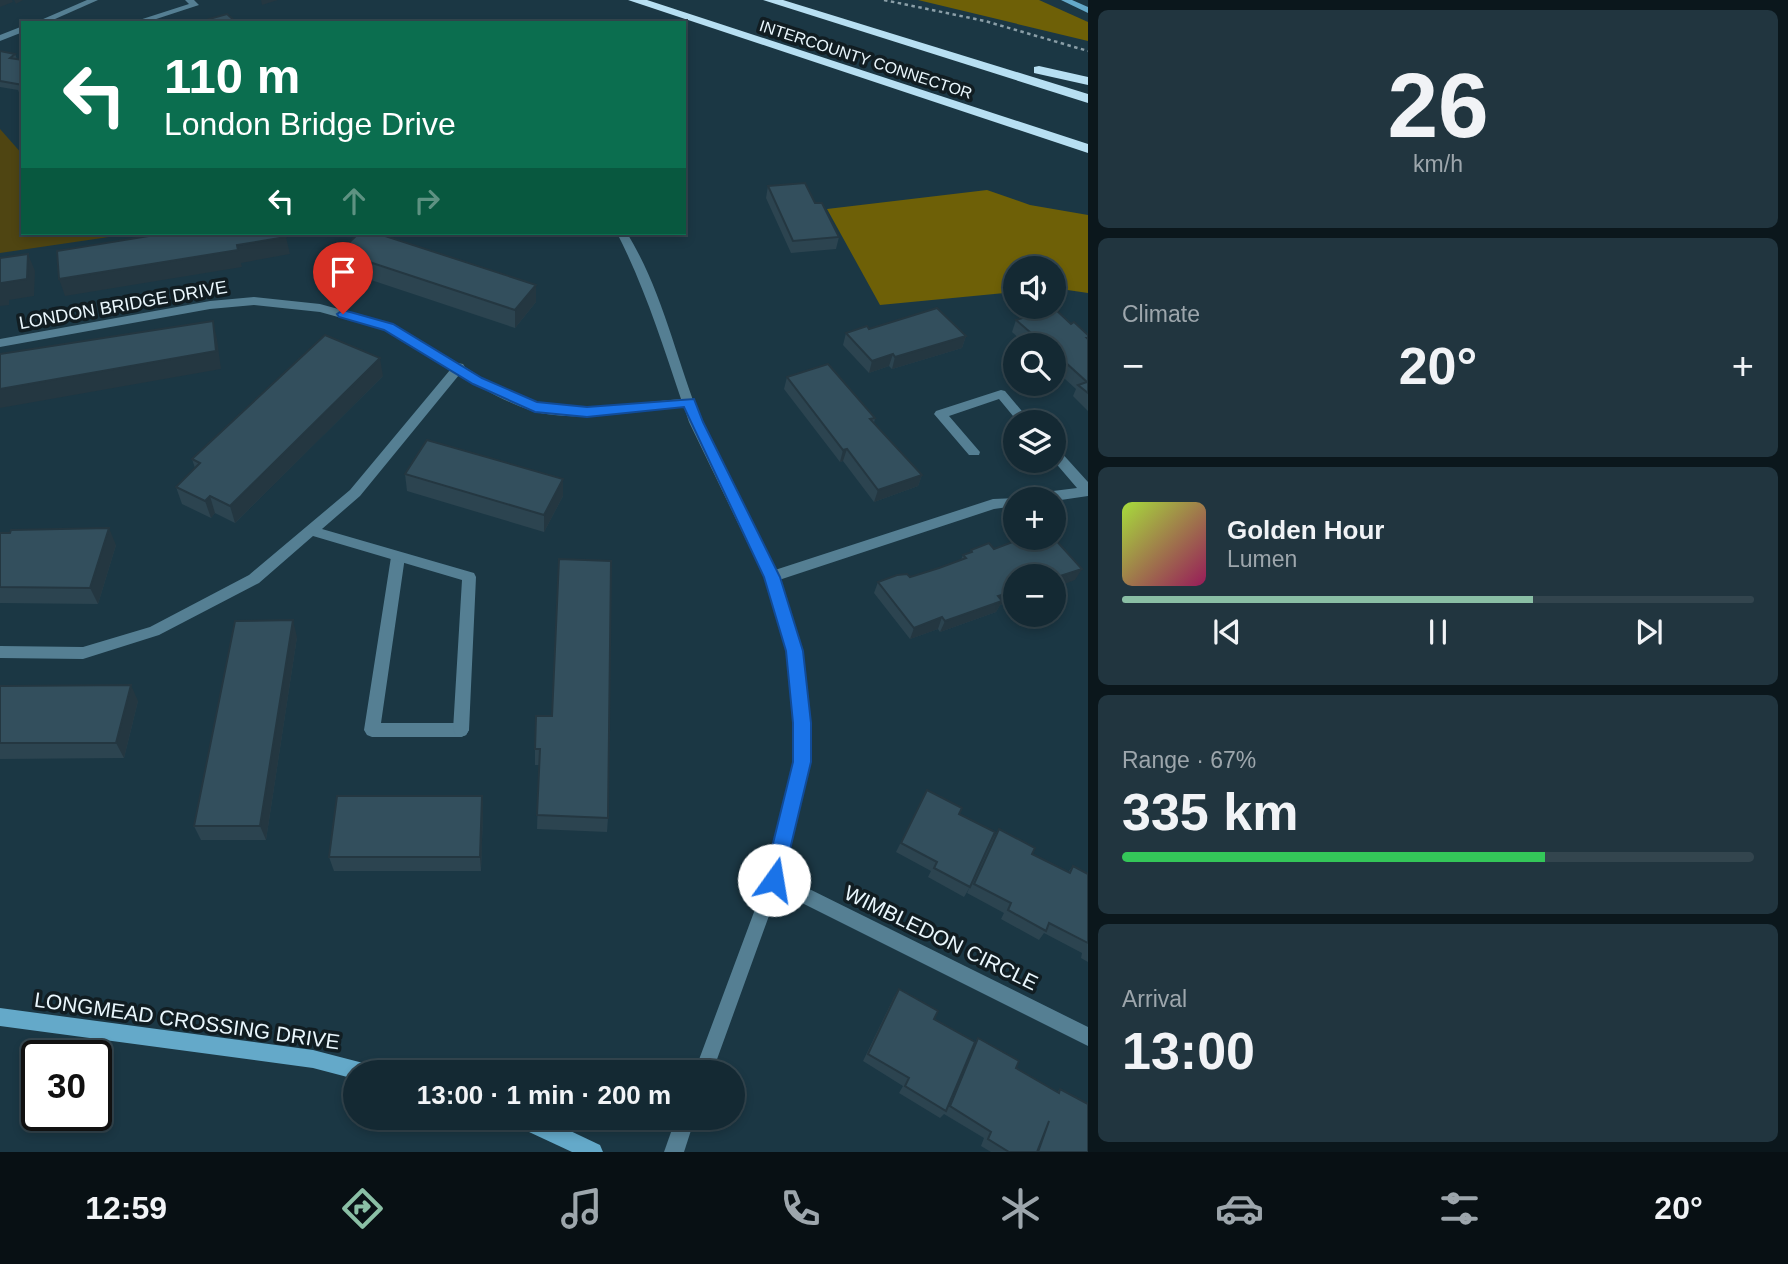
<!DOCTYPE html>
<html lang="en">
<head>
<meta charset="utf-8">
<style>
  body { margin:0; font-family:Arial,sans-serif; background:#21353f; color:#f1f3f6; height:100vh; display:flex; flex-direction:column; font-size:26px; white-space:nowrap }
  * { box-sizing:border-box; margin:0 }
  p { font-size:23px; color:#9da6ac }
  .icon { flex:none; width:38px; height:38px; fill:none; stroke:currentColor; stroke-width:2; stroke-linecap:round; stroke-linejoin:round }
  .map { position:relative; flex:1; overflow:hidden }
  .panel { display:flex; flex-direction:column; gap:10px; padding:10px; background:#0b171c; width:700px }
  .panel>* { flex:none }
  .banner { position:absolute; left:21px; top:21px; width:665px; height:214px; border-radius:0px; box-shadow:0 4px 10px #0003,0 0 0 2px #33454e; background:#0b6e4f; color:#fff; overflow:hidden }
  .controls { position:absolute; left:1003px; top:256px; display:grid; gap:14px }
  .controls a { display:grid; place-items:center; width:63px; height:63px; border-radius:50%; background:#142933; box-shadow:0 4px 10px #0003,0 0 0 2px #33454e; font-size:35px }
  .speed { position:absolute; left:21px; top:1040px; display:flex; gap:14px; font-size:35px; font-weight:700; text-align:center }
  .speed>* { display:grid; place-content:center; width:91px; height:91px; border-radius:50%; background:#142933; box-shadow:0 4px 10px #0003,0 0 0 2px #33454e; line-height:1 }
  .speed .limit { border:4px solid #111; border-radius:10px; background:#fff; color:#111 }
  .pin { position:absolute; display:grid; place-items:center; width:60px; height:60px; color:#fff; margin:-72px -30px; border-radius:50% 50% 50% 0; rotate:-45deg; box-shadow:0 0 7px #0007 }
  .pin .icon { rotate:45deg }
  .me { position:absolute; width:77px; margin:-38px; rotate:13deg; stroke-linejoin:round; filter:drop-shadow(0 0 5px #0008) }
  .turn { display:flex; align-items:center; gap:24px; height:147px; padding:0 28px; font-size:32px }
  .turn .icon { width:91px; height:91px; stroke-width:2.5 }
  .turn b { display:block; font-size:49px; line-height:60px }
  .lanes { display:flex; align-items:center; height:66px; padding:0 28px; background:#0003; justify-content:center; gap:35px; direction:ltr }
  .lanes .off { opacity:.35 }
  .big { font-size:52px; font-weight:700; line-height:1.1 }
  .panel .widget { flex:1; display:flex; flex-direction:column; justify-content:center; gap:10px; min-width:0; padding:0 24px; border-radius:10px; background:#21353f }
  .panel .dial { align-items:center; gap:0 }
  .dial b { font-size:91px; line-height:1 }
  .song { display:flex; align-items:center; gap:21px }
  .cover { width:84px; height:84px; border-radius:10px; background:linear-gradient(135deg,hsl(80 70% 55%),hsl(330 70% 35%)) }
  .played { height:7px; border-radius:4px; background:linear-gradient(90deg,#8abfa5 65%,#33454e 65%) }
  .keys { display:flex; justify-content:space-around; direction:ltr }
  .heat { display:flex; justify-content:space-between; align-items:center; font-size:38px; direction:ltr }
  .charge { height:10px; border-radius:5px; background:linear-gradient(90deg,#34c759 67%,#33454e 0) }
  .trip { position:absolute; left:343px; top:1060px; width:402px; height:70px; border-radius:35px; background:#142933; box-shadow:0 4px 10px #0003,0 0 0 2px #33454e; font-weight:700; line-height:70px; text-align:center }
  .menu { display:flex; height:112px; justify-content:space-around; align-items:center; background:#081014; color:#9da6ac }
  .menu .icon { width:49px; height:49px }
  .menu .selected { color:#8abfa5 }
  .menu b { font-size:32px; color:#f1f3f6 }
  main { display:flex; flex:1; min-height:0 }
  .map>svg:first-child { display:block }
</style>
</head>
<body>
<main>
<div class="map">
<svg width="1088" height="1152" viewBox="0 0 1088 1152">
  <rect width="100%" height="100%" fill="#1b3744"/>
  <!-- green -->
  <path fill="#4f4512" d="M0,129L23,155V233H136L0,253Z"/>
  <!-- forest -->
  <g fill="#6e6007">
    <path d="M918,0H1039L1088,22V41Z"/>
    <path d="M987,190L1030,205L1088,215V293L1054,288V268H1015V292L880,305L827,209Z"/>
  </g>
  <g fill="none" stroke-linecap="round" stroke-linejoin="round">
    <!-- path -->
    <path stroke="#8a9ea7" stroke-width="2.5" stroke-dasharray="3.5 3.5" stroke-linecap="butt" d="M884,0L985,21L1088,51"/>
    <!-- lane -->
    <g fill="#557f93" fill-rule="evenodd">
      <path d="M185,0H194L199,5L144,23H130L189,4Z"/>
      <path d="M398,552L405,557L381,723H461L466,725L469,730L466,735L461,737H372L367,735L364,730L391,557Z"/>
    </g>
    <!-- street -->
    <g fill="#557f93" fill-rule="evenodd">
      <path d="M87,0H98L46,23H34Z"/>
      <path d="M23,26V32L0,41V35Z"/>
      <path d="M617,233H627C663,292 676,359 701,421C722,472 750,521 775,570L993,499L1020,498L1015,499V506L994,509L779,580L802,651L810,723V762L783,876L1088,1027V1046L778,891L712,1073H694L766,880L794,762V723L788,651L764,577L689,422L684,407C640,411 575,423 532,411C508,403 481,388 459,375L360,496L322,529L474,573L476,577L469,730L466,735L461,737L456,735L453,730L462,580L313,536L259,583L159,635L83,659L0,658V646L83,647L150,627L249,575L350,490L450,370L385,330L320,312L254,305L210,309L0,347V339L210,301L254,297L320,304L393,324L458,363L463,364L465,367L482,378L537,403L587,408L681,399C662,342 644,286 617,233Z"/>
      <path d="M1001,390L1005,391L1031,422H1018L999,399L949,416L980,452L979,455H969L934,414L936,411Z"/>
      <path d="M1054,448L1059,450L1088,482V496L1054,501V499H1023L1029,494L1077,488L1053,460Z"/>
      <path d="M676,1118H695L684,1152H664Z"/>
    </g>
    <!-- secondary -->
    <g fill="#64a9c9" fill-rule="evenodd">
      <path d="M1061,0H1072L1088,7V13Z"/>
      <path d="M0,1008L313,1050L367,1064L374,1066L376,1073H355V1079L313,1068L0,1026Z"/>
      <path d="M512,1118H543L600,1145L603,1152H572L514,1125Z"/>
    </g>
    <!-- highway -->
    <g fill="#b7dff2" fill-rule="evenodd">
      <path d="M628,0H647L1088,144V153Z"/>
      <path d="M763,0H783L1088,94V103Z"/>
      <path d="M1039,66L1088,77V85L1034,73V67Z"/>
    </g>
  </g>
  <!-- wall -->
  <g fill="#2c4450">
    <path d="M0,51L15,54L17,59L23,60V96L20,95L18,90L0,87Z"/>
    <path d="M768,186L815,203L839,237L836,249L791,253L766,198Z"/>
    <path d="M339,252L536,285V302L515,328L341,270Z"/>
    <path d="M1016,320L1071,324L1088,335V411L1073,396L1076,389L1054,369V345H1026L1012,332Z"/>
    <path d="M869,329L966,336L962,348L892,369L889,366L869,373L843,345L846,333Z"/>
    <path d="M383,376L235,523L215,513L211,518L182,504L176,487L195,468L192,459Z"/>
    <path d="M787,377L875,418L874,423L922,475L918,486L874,502L843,461L840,462L784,389Z"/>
    <path d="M405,474L563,496L544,532L407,491Z"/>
    <path d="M0,533L116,545L98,604L0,603Z"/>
    <path d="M1015,537H1053L1075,580L1015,576V600L1000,605L996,612L940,632L938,629L910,639L874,593L878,582L910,577L961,560L963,555L970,553L971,550L994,549L1013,542Z"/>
    <path d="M297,637L266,840H201L194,826Z"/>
    <path d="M0,686L138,701L124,758L0,759Z"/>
    <path d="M552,716L608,818L607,832L537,829L539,765H535V749Z"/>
    <path d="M927,790L959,814L970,887L964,897L928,877L931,871L896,852Z"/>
    <path d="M482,796L483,811L481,871H334L329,857Z"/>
    <path d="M999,829L1032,854L1068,872L1073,866L1088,874V962L1081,958L1082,953L1044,933L1039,940L1001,919L1004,913L967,893L992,839Z"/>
    <path d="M899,989L934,1019L975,1042L978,1038L1016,1068L1057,1092L1060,1089L1088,1152H991L981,1146L984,1138L944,1114L940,1118L899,1093L903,1086L863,1061L894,997Z"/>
  </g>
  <!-- shaded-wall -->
  <g fill="#243741">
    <path d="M0,0H12L13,2L0,7Z"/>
    <path d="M14,0H23L16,4Z"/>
    <path d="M261,0H278L262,5Z"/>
    <path d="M286,237L290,254L241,263L242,267L65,296L59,279Z"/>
    <path d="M28,254L35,271L34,296L9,300V305L0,306V287L1,283Z"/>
    <path d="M536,285V302L515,328V310Z"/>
    <path d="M213,321L217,339L221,369L0,408V389Z"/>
    <path d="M966,336L962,348L892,369L895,357Z"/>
    <path d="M893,354L889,366L869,373L872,361Z"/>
    <path d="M380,358L383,376L235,523L230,506Z"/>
    <path d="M847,449L843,461L840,462L843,450Z"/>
    <path d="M922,475L918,486L874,502L878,490Z"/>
    <path d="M563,479V496L544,532V515Z"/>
    <path d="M210,496L215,513L211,518L205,501Z"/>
    <path d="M109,528L116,545L98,604L90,588Z"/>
    <path d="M1082,569L1075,580L1054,588V578Z"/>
    <path d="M1015,591V600L1000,605L996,612L940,632L945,621L998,596Z"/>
    <path d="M942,617L938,629L910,639L914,628Z"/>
    <path d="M293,620L297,637L266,840L260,826Z"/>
    <path d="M131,685L138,701L124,758L116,743Z"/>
    <path d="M482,796L483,811L481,871L480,857Z"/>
  </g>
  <!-- building -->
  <g fill="#334f5d" stroke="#243741" stroke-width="2">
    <path d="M227,14L237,23H210L212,22L209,19Z"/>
    <path d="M0,51L15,54L10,58L23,60V85L0,81Z"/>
    <path d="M805,183L815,203H822L839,237L793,241L768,186Z"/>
    <path d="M167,233H285L286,237L237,245L238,250L59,279L57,251Z"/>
    <path d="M359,233H376L536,285L515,310L339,252Z"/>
    <path d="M28,254L27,279L1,283V287H0V258Z"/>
    <path d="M937,308L966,336L895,357L893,354L872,361L846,333L867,326L869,329Z"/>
    <path d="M1054,308L1071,324L1074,322L1088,335V338H1087L1088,339V393L1078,385L1087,382L1054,352V345H1045L1016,320Z"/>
    <path d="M213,321L216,351L0,389V354Z"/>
    <path d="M325,335L380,358L230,506L210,496L205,501L176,487L200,463L192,459Z"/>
    <path d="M828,364L875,418L870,419L922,475L878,490L847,449L843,450L787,377Z"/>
    <path d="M427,440L563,479L544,515L405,474Z"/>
    <path d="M109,528L90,588L0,587V533H10L11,530Z"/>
    <path d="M1016,537H1053L1082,569L1054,578V576H1015V591L998,596L1002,601L945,621L942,617L914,628L878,582L897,575L907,574L910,577L939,568L966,558L963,555L972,552L971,550L989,543L994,549L1018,540Z"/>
    <path d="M559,559L611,561L608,818L537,815L540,749H535L536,716H552Z"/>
    <path d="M293,620L260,826H194L235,621Z"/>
    <path d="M131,685L116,743H0V686Z"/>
    <path d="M927,790L962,808L959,814L995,832L970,887L934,868L937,862L901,843Z"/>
    <path d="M337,796H482L480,857H329Z"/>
    <path d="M999,829L1035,848L1032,854L1070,873L1073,866L1088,874V943L1049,923L1046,931L1008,910L1011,903L974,884Z"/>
    <path d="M899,989L938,1011L934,1019L975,1042L946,1111L905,1086L909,1078L868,1054Z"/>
    <path d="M978,1038L1019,1061L1016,1068L1059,1093L1060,1089L1088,1104V1152H1038L1049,1121L1037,1152H1009L988,1139L991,1132L950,1106Z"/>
  </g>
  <!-- route -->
  <path fill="#1a73e8" stroke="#114b97" stroke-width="2" d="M343,310L393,324L482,378L537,402L587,407L694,399L703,422L780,577L803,651L811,723V762L781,887L774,889L767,887L764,880L793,762V723L786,651L764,577L684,407L587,417L535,412L473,384L384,330L339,317L337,314Z"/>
  <g text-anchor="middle" stroke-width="7" stroke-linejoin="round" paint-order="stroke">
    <!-- far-street labels -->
    <g font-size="16" fill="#eaf7fd" stroke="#111d22">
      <text transform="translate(866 59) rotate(18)" y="6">INTERCOUNTY CONNECTOR</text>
    </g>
    <!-- street labels -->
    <g font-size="18" fill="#eaf7fd" stroke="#111d22">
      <text transform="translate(123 305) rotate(-10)" y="6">LONDON BRIDGE DRIVE</text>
    </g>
    <!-- near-street labels -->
    <g font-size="21" fill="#eaf7fd" stroke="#111d22">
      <text transform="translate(941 938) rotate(26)" y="7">WIMBLEDON CIRCLE</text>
      <text transform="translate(187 1021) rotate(8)" y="7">LONGMEAD CROSSING DRIVE</text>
    </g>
  </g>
</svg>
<div class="controls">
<a><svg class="icon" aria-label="sound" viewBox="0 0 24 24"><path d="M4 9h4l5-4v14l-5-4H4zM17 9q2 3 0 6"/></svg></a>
<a><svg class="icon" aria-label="search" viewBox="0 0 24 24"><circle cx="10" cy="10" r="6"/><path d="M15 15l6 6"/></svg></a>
<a><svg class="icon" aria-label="layers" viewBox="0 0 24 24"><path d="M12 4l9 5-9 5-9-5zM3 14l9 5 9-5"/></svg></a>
<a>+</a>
<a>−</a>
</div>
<div class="speed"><div class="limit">30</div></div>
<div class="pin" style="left:343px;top:314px;background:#d93025"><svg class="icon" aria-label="arrive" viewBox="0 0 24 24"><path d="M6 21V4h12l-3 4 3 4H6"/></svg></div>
<svg class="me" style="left:774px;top:880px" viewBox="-20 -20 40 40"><circle r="19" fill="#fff"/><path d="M0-13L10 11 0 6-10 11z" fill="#1a73e8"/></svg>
<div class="trip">13:00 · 1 min · 200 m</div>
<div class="banner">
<div class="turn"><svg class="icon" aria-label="left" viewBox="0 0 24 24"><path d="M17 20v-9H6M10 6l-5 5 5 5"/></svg><div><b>110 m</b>London Bridge Drive</div></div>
<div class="lanes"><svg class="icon" aria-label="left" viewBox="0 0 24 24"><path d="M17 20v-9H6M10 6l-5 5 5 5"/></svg><svg class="icon off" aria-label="ahead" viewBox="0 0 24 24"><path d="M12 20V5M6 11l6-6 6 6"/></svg><svg class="icon off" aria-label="right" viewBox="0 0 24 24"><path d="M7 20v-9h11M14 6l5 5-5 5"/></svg></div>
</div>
</div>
<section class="panel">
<div class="widget dial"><b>26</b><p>km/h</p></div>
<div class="widget"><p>Climate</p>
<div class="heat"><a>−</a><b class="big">20°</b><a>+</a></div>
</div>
<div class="widget">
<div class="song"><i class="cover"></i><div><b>Golden Hour</b><p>Lumen</p></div></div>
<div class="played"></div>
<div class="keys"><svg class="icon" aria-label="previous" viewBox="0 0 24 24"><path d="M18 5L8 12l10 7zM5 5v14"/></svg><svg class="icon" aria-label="pause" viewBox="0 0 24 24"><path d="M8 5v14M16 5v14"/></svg><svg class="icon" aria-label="next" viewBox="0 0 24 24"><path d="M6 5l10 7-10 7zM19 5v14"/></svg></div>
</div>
<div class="widget"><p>Range · 67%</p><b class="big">335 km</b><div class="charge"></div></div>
<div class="widget"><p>Arrival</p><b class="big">13:00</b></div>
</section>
</main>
<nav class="menu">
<b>12:59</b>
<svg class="icon selected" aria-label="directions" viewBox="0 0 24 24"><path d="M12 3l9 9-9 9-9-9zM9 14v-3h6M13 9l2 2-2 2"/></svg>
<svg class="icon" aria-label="music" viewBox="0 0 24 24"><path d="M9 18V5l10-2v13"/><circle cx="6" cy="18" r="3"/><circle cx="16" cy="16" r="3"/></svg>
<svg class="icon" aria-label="phone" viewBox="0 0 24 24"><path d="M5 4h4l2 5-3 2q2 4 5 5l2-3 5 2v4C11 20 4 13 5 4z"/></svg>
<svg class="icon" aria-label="climate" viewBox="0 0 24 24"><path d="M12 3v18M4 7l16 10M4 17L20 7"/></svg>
<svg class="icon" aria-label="car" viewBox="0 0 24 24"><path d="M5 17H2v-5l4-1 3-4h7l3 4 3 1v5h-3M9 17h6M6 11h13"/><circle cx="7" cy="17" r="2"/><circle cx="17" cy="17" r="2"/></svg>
<svg class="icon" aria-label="filters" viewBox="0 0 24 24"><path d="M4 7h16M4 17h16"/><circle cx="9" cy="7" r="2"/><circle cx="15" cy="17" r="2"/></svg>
<b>20°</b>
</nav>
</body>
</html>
